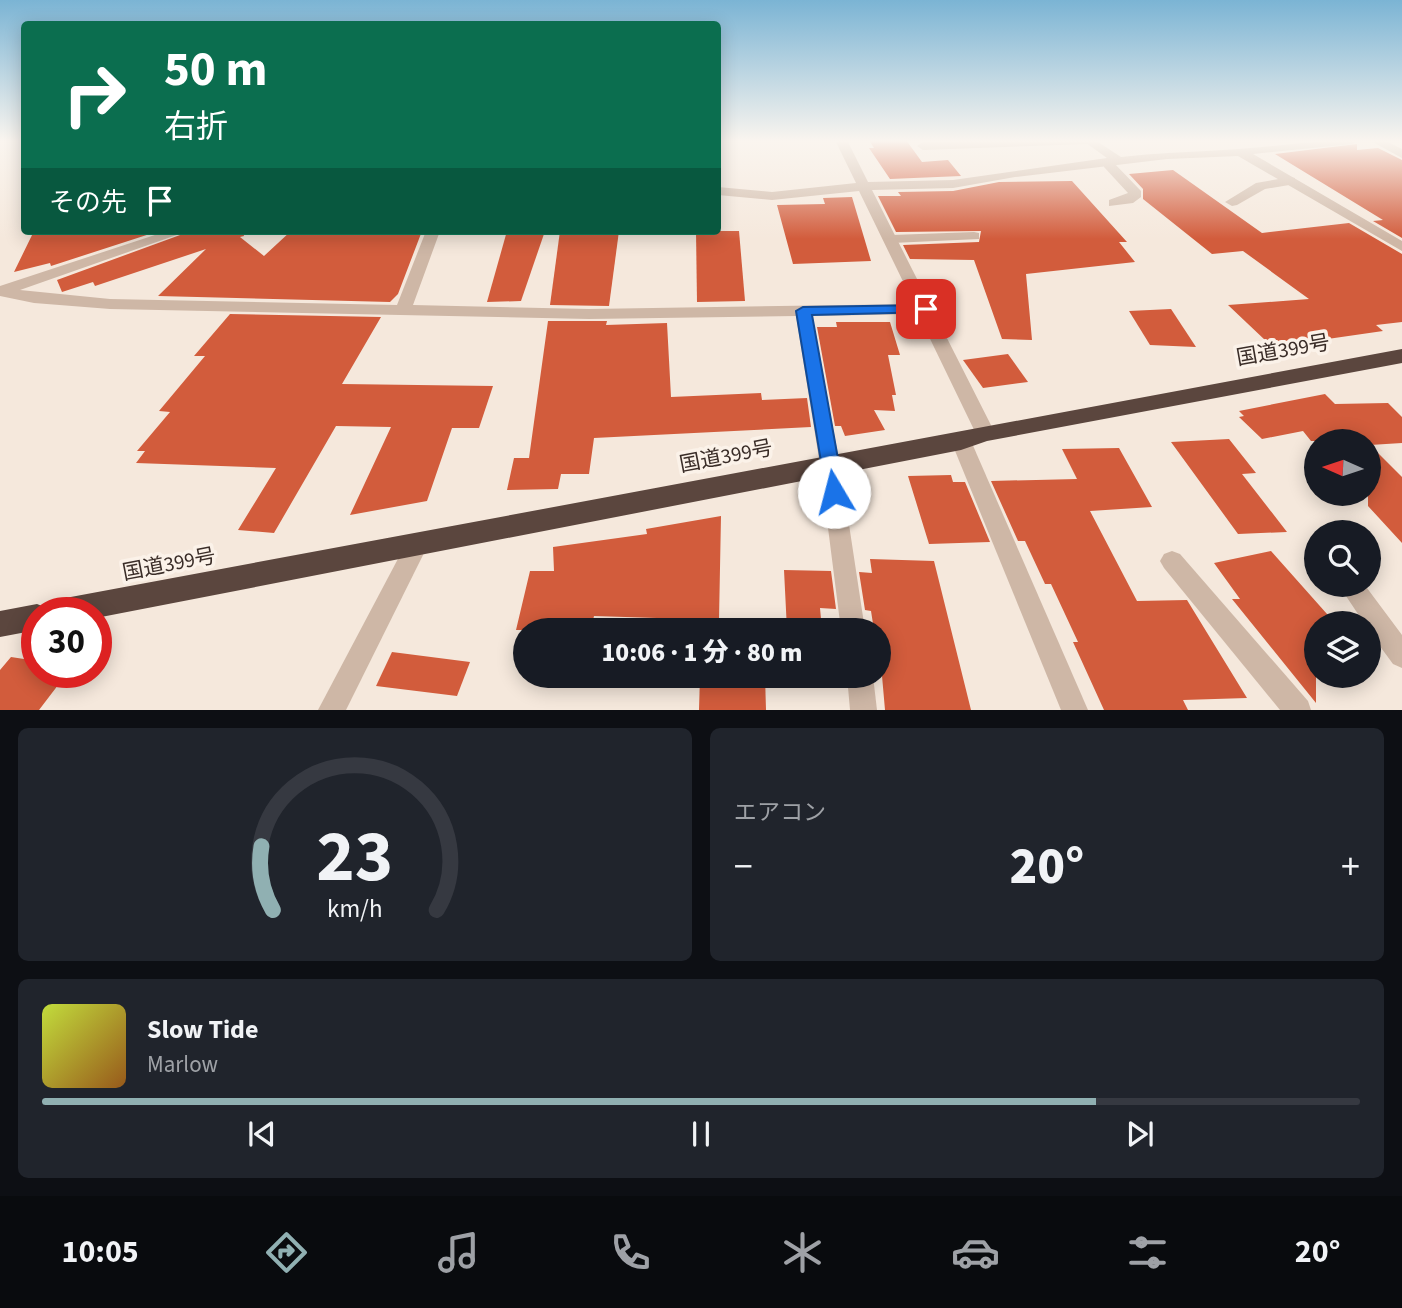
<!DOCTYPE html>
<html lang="ja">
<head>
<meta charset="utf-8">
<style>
  body { margin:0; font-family:"Source Sans 3","Noto Sans JP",sans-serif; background:#20242c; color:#f1f3f6; height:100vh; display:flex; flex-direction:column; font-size:26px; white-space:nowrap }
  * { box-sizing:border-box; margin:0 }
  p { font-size:23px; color:#9ea1a6 }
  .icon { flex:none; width:38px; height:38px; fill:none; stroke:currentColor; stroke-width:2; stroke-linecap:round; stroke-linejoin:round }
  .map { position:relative; height:710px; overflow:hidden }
  .side { display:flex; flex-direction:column; gap:18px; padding:18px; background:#0d0f14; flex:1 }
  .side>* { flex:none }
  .top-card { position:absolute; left:21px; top:21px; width:700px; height:214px; border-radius:7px; box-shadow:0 4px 18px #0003; background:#0b6e4f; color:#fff; overflow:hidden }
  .needle { width:46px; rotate:273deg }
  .controls { position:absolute; left:1304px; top:429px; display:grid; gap:14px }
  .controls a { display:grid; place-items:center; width:77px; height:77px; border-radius:50%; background:#171b24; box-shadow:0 4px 18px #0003; font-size:35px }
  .speed { position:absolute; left:21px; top:597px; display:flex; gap:14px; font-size:35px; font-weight:700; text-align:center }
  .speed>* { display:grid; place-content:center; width:91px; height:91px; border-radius:50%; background:#171b24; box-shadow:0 4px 18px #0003; line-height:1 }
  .speed .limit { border:10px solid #d22; background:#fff; color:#111 }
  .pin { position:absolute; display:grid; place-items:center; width:60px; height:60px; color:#fff; margin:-30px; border-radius:14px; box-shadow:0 4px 10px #0006 }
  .me { position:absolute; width:77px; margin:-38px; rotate:352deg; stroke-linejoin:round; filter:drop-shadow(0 0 5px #0008) }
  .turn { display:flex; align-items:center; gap:24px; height:147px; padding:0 28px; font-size:32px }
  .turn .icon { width:91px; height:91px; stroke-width:2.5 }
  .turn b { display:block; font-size:49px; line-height:60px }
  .then { display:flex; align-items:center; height:66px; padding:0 28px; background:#0003; gap:14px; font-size:26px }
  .big { font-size:52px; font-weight:800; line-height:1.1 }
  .side .widget { flex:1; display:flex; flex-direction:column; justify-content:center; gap:10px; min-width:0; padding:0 24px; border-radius:10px; background:#20242c }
  .side .dial { align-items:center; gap:0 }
  .dial svg { height:182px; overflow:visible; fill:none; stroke:#363941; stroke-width:7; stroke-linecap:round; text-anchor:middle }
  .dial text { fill:#f1f3f6; stroke:none }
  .song { display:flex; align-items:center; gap:21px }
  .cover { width:84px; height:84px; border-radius:10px; background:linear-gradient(135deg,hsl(70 70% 55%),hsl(30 70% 35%)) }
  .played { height:7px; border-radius:4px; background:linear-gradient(90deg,#90b0b2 80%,#363941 80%) }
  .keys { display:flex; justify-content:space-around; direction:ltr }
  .heat { display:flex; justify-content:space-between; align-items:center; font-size:38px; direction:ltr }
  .side .tiles { flex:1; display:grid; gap:18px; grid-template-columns:1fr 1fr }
  .widget:last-child { grid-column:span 2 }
  .trip { position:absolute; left:513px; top:618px; width:378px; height:70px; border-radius:35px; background:#171b24; box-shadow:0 4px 18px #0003; font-weight:800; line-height:70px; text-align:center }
  .tab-bar { display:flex; height:112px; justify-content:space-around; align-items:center; background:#090b0e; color:#9ea1a6 }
  .tab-bar .icon { width:49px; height:49px }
  .tab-bar .selected { color:#90b0b2 }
  .tab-bar b { font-size:32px; color:#f1f3f6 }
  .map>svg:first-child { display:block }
</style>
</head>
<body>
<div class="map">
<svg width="1402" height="710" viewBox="0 0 1402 710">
  <rect width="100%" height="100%" fill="#f5e8dc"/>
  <!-- building -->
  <g fill="#d25c3c">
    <path d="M869,140H906L922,162L948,160L961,176L890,179L869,148H874Z"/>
    <path d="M1357,144V150L1378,148L1402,160V238L1373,221L1383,220L1275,154Z"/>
    <path d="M1173,170L1262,233L1349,223L1402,254V322L1376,325L1383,331L1279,346L1273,340L1266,341L1228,305L1309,299L1243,251L1212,254L1143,199V189L1129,174Z"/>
    <path d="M1072,181L1127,242H1119L1135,262L1026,274L1032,340L1002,339L974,260L910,259L903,245L979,242L981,231L896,232L878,196H901L898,192L953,191L999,182Z"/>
    <path d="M852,197L871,261L793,264L777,205L825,204L823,198Z"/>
    <path d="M34,231H159L51,266L50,263L14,272Z"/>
    <path d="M191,231H243L244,236L240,237L264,256L291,231H422L398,294L390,302L158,296L206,249L95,286L93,282L62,292L57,280Z"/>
    <path d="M507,231H545L521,301L487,302Z"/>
    <path d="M560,231H619L609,306L550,305Z"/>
    <path d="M696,231H739L745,301L697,302Z"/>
    <path d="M1171,309L1196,347L1150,345L1129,311Z"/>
    <path d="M230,314L381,317L342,384L493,386L479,428H452L427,501L350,515L391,427L336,426L274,533L238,530L276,468L136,463L145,451H137L170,412L159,411L205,356H194Z"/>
    <path d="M548,321H607L606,325L667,323L671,397L761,393L762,400L807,398L811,427L594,438L589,474H561L558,489L507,490L514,458H529Z"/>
    <path d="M836,322H890L900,355H888L896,395H892L895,411L874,410L885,430L845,436L841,426H835L817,327H837Z"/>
    <path d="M1008,354L1028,382L983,388L963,360Z"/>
    <path d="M1325,394L1335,404L1388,403L1402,417V443L1370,445L1402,477V543L1368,506V441H1311L1303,431L1262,439L1239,417L1244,416L1239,411Z"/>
    <path d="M1229,439L1256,473L1242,474L1287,532L1238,534L1171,442Z"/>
    <path d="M1119,448L1152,507L1090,511L1137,601L1187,600L1247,698L1183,700L1188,710H1104L1073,642H1078L1051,584H1045L1025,541H1018L991,481L1077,479L1062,449Z"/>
    <path d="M951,475L953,482H965L990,542L929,544L908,476Z"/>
    <path d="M721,516L719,620L594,616L593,620L560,619L558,630H516L530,571H554L553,547L647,534L646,529Z"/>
    <path d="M1271,551L1335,623H1316V703L1232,599H1240L1214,563Z"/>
    <path d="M870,559L934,561L971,710H885L878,630H874L871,611L865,610L859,572L872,573Z"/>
    <path d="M784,570L831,571L836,609L820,608L822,630H787Z"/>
    <path d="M392,652L470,662L457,696L376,686Z"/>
    <path d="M11,657L37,661V672H68L39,710H0V670Z"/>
    <path d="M700,676H765L766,710H699Z"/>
  </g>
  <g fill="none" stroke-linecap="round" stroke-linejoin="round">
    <!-- lane -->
    <g fill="#ceb7a6" fill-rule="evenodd">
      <path d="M997,140H1094L1088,144L923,150L917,146L923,142Z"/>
      <path d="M1104,161H1112L1141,191V197L1133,203L1109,206V200L1128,193L1104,167Z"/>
      <path d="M1290,177L1295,178V184L1265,189L1237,205L1232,206L1225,202L1256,183Z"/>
      <path d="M974,232L979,233V239L892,243L885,239L892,235Z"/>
      <path d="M1172,551L1180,554L1308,701L1311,710H1280L1164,568L1160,561L1164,554Z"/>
      <path d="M1338,584H1364L1402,635V668L1393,664L1368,630V623H1364Z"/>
    </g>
    <!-- street -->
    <g fill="#ceb7a6" fill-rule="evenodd">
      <path d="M835,140H847L868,182L953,180L1107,158L1082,140H1095L1121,157C1155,153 1189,152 1223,150C1268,148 1312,140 1358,140L1352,144L1253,154L1402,241V251L1238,156L1167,159L1015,177L953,188L872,190L995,433L992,438H978L918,314L812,316L840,465L865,630H841L820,465L796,316L589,319L110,309L34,303L0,296V286L167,231H188L20,290L110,299L397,305L426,231H440L413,305L589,309L914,304L859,191L772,200L718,195V187L772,192L856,183Z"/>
      <path d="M1369,140H1384L1402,149V158Z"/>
      <path d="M961,434L968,436L971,441L1088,710H1061L951,441L954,436Z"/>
      <path d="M417,536L425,538L428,545L346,710H318L409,538Z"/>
      <path d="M847,676H873L877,710H850Z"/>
    </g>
    <!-- highway -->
    <path fill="#5b463e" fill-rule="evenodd" d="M1402,349V363L987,441L961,450L96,618V612H37V630L0,637V611L37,604L47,608L50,603L60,599Z"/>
  </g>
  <!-- sky -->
  <linearGradient id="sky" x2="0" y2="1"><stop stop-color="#7bb4d4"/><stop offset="0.59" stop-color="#faf5ef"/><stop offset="1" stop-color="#faf5ef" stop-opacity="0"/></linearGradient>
  <rect width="1402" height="239" fill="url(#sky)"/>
  <!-- route -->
  <path fill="#1a73e8" stroke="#114b97" stroke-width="2" d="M926,305L932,306V312L812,315L844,492L841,498H827L796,311L803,307Z"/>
  <g text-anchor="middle" stroke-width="7" stroke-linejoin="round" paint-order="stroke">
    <!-- street labels -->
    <g font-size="21" fill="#3a2d28" stroke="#fbf2e9">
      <text transform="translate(1283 350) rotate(-10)" y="7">国道399号</text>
      <text transform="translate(726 456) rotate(-11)" y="7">国道399号</text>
      <text transform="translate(169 564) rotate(-11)" y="7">国道399号</text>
    </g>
  </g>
</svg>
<div class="controls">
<a><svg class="needle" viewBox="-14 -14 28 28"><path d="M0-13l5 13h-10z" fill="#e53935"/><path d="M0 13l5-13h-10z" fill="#9ea1a6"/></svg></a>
<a><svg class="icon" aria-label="search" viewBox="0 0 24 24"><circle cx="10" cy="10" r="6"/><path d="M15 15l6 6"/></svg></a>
<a><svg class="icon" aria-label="layers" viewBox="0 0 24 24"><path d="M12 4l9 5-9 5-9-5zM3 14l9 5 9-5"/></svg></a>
</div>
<div class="speed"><div class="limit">30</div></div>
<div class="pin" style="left:926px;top:309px;background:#d93025"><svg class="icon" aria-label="arrive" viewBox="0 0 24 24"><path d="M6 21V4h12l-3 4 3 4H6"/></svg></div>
<svg class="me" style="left:834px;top:492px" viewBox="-20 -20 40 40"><circle r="19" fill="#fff"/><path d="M0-13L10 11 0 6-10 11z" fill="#1a73e8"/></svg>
<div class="trip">10:06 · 1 分 · 80 m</div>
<div class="top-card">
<div class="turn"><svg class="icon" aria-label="right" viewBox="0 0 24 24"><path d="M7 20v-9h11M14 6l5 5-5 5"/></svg><div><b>50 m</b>右折</div></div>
<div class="then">その先<svg class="icon" aria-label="arrive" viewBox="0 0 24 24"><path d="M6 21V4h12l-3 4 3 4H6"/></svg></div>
</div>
</div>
<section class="side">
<div class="tiles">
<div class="widget dial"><svg viewBox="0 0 100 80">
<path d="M14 69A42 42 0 1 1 86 69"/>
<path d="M14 69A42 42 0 0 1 9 41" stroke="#90b0b2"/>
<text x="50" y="56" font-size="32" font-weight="700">23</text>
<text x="50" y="72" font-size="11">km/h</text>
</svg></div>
<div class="widget"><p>エアコン</p>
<div class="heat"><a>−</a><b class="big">20°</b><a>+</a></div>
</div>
<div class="widget">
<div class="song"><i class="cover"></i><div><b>Slow Tide</b><p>Marlow</p></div></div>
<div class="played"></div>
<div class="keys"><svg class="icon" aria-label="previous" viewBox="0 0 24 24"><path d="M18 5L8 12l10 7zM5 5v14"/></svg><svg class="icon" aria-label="pause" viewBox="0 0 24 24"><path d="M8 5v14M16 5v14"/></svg><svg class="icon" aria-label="next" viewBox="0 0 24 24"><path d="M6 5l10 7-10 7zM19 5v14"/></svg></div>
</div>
</div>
</section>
<nav class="tab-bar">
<b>10:05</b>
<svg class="icon selected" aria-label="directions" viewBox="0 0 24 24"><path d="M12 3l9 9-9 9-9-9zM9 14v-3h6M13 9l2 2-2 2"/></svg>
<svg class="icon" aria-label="music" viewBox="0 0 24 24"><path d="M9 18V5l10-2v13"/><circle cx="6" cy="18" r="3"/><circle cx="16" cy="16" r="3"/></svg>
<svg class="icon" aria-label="phone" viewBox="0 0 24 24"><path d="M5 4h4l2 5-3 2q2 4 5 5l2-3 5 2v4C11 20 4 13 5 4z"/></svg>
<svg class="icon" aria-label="climate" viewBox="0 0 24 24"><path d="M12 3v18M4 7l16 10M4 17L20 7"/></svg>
<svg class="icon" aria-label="car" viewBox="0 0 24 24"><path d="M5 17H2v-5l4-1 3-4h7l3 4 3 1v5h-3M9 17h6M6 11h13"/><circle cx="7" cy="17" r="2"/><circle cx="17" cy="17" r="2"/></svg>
<svg class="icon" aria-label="filters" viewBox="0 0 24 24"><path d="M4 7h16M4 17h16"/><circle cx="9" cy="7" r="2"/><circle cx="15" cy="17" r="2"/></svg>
<b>20°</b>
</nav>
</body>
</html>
